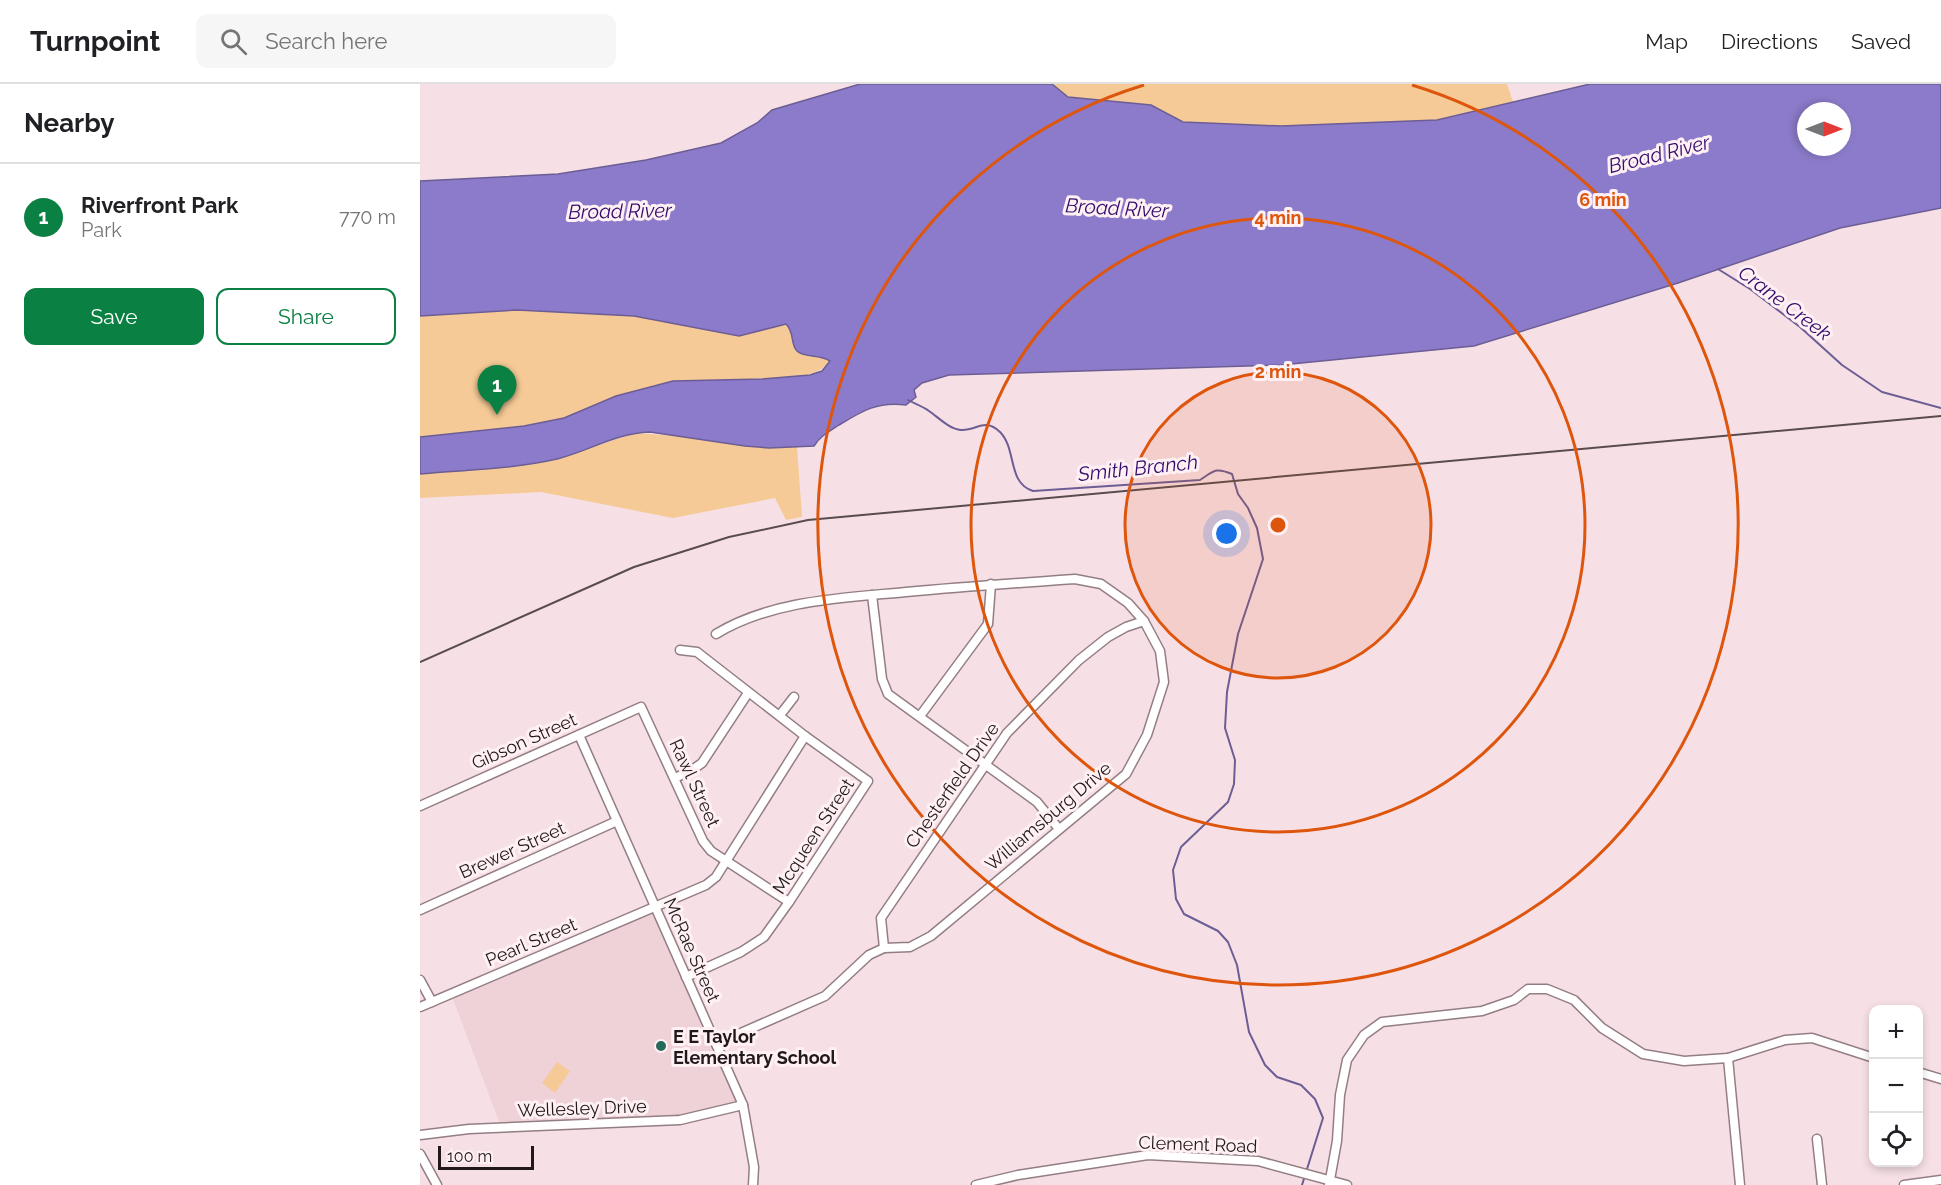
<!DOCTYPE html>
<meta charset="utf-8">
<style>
:root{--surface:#fff;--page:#f6f6f6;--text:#202124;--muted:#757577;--line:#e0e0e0;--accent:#0b8043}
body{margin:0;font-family:Raleway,sans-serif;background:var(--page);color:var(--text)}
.controls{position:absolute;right:18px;bottom:18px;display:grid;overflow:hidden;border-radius:12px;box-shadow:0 3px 9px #0003}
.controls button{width:54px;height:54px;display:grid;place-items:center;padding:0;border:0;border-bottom:2px solid var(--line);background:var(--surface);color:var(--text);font:30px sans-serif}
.compass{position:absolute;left:1377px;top:18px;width:54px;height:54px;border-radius:50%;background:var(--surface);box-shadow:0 3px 9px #0003;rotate:90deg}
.scale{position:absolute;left:18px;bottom:15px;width:96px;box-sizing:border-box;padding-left:6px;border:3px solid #20181a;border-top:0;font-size:16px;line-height:21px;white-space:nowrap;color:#20181a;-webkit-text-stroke:4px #fef0f3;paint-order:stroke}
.you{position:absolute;left:807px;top:450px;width:21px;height:21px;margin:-15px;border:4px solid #fff;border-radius:50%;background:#1a73e8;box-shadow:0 0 0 9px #1a73e833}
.badge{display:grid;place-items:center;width:39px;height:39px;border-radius:50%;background:var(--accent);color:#fff;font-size:20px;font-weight:700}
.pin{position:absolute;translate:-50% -50px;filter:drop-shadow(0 2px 3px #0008)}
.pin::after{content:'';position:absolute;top:32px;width:21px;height:18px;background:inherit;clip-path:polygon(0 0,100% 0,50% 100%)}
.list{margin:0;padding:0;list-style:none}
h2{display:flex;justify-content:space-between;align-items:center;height:78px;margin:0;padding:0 24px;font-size:26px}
h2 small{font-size:20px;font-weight:400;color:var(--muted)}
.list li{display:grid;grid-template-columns:39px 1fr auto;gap:18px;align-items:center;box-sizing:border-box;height:108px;padding:0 24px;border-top:2px solid var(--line)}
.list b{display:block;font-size:22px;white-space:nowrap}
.list p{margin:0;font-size:20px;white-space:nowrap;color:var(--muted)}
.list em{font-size:20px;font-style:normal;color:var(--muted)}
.actions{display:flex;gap:12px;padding:18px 24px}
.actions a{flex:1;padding:14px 0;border:2px solid var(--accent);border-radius:12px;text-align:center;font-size:21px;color:var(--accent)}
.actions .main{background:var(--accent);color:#fff}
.icon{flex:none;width:33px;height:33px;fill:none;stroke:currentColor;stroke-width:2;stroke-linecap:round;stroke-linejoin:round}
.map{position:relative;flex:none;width:1521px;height:1101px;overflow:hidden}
header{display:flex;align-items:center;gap:36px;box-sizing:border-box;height:84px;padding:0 30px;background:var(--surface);border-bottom:2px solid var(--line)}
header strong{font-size:28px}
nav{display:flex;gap:33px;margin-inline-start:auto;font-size:21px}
.search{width:420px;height:54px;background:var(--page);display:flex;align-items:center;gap:15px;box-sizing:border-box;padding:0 21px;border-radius:12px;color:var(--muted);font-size:22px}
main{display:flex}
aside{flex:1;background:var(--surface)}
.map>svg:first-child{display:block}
.built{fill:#efd1d8}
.green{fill:#f5ca96}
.water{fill:#8c7bca;stroke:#6c5d95;stroke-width:1.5;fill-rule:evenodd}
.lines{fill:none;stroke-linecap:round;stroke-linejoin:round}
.stream{stroke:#6c5d95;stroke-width:2}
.minor-casing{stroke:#937e83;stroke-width:11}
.minor{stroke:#fff;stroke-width:8}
.rail{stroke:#584c4f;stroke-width:2}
.ring{fill:none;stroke:#de560d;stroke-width:3}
.poi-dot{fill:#276a5c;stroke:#fef0f3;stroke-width:2}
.labels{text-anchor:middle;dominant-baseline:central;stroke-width:6;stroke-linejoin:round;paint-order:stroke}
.street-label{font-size:18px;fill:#20181a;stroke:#fef0f3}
.poi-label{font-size:18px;font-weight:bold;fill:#20181a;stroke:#fef0f3;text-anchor:start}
.water-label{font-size:20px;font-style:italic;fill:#330c6d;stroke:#fef0f3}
.centre{fill:#de560d;stroke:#fef0f3;stroke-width:3}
.ring-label{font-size:18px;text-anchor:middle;font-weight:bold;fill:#de560d;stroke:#fef0f3;stroke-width:6;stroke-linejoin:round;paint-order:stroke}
</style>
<header>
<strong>Turnpoint</strong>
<div class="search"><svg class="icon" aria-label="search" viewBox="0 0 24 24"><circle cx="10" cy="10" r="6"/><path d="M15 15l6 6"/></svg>Search here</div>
<nav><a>Map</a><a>Directions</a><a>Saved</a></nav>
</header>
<main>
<aside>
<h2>Nearby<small></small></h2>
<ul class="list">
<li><span class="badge">1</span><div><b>Riverfront Park</b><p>Park</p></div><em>770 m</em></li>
</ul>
<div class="actions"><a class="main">Save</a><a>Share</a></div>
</aside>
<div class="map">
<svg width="1521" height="1101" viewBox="0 0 1521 1101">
<rect width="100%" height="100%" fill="#f7e0e5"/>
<polygon class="built" points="235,823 323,1021 260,1036 81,1043 31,910"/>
<g class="green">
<polygon points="632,0 1087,0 1093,18 1017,36 861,42 763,38 731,21 647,13"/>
<path d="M97 226 214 232 319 252 366 240 372 245 375 264C388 273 397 269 410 277 399 290 388 291 372 293L382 433 366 436 355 414 253 434 121 408 0 414V390L115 379 140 374 215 349 256 352 365 294 253 297 196 312 144 334 104 342 0 353V232Z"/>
<polygon points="137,978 150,987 135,1009 122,999"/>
</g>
<path class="water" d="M440 0H632L648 13 731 21 763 38 861 42 1017 36 1170 0H1521V124L1420 144 1258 199 1054 262 861 281 529 291 502 299 494 306 496 313 486 321C458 317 442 327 419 341 410 347 400 352 394 362L349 364 325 362 230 348C196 349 169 367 137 375 93 385 45 386 0 390V353L104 342 144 334 196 312 253 297 342 295 390 291 402 287 410 277C399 270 384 274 377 267 370 260 375 249 366 240L319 252 214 232 97 226 0 232V97L138 90 226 76 301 59 337 39 352 26ZM1386 27H1422V63H1386Z"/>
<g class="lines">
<g class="stream">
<polyline points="1298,185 1330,205 1380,243 1422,281 1462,308 1521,324"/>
<path d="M488 316C495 320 502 322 509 327 518 333 529 345 541 346 557 347 564 333 580 348 597 365 587 399 613 407L780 396C794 387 795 383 812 390L818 410 828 424 837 444 843 475 818 550 807 608 805 644 815 676 814 700 808 718 761 763 753 786 756 815 764 830 798 847 808 858 817 881 829 948 845 981 857 993 881 1001 895 1015 903 1034 882 1101"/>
</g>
<defs>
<g id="minor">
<polyline points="452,511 462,595 468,610 617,718 639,745"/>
<polyline points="260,566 277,568 385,652 448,697 369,818 344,853 321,868 266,893"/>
<polyline points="360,631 374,613"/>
<polyline points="500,632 568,540 571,500"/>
<polyline points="159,651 323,1021 334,1083 333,1101"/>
<polyline points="255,694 272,686 282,679 328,609"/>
<polyline points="0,722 221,623 283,757 291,767 369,818"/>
<polyline points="0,826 197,737"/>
<polyline points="464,864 461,834 587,649 659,576 688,553 706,543 724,537"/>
<polyline points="0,896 12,918"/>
<polyline points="0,923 286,801 296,793 385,652"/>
<path d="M296 960 405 912 449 871 464 864 490 863 511 852 706 690 727 651 744 598 740 567 724 537 708 519 681 500 655 495C598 499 542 503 486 508 423 514 352 516 296 550"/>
<polyline points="1308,974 1320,1101"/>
<polyline points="1498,988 1521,995"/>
<polyline points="0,1051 49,1045 260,1036 323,1021"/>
<polyline points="1397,1055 1402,1101"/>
<polyline points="0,1070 17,1101"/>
<polyline points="556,1101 598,1091 728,1071 838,1077 927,1101"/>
<polyline points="909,1101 917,1057 920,1011 927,976 944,951 962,938 1062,927 1094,916 1108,905 1127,905 1154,916 1182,944 1223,970 1264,977 1308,974 1365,956 1392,954 1454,974"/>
<polyline points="1484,1101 1521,1096"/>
</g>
</defs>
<use href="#minor" class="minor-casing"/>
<use href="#minor" class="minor"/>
<polyline class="rail" points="0,578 214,483 309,453 388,436 1521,332"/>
</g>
<circle cx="858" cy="441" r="153" fill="#de560d" fill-opacity=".12"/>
<g class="ring">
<circle cx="858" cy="441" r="153"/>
<circle cx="858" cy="441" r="307"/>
<path d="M992 1A460 460 0 1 1 724 1"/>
</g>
<circle class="poi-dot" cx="241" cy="962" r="6"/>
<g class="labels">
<g class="street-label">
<text transform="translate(104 657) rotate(-24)">Gibson Street</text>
<text transform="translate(275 699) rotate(65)">Rawl Street</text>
<text transform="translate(532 701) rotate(-55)">Chesterfield Drive</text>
<text transform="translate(628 732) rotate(-40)">Williamsburg Drive</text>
<text transform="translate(393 752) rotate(-57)">Mcqueen Street</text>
<text transform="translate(92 766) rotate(-24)">Brewer Street</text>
<text transform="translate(111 858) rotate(-23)">Pearl Street</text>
<text transform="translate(272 866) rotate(66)">McRae Street</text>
<text transform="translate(162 1024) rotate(-2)">Wellesley Drive</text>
<text transform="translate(778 1060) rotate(2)">Clement Road</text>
</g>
<g class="poi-label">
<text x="253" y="952">E E Taylor<tspan x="253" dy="21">Elementary School</tspan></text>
</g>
<g class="water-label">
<text transform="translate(1239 70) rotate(-14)">Broad River</text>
<text transform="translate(697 124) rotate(3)">Broad River</text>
<text transform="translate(200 127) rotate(-1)">Broad River</text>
<text transform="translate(1365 219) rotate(37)">Crane Creek</text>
<text transform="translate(718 384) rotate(-6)">Smith Branch</text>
</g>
</g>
<circle cx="858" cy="441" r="9" class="centre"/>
<g class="ring-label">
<text x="1183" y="122">6 min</text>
<text x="858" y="140">4 min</text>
<text x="858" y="294">2 min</text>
</g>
</svg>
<div class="controls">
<button>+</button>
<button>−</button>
<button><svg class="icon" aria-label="locate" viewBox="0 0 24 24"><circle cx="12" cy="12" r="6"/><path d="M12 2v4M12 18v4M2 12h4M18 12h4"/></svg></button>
</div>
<svg class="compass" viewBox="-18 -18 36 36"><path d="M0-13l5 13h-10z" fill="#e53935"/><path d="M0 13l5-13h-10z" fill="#757577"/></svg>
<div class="scale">100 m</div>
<div class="you"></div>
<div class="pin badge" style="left:77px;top:331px">1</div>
</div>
</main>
